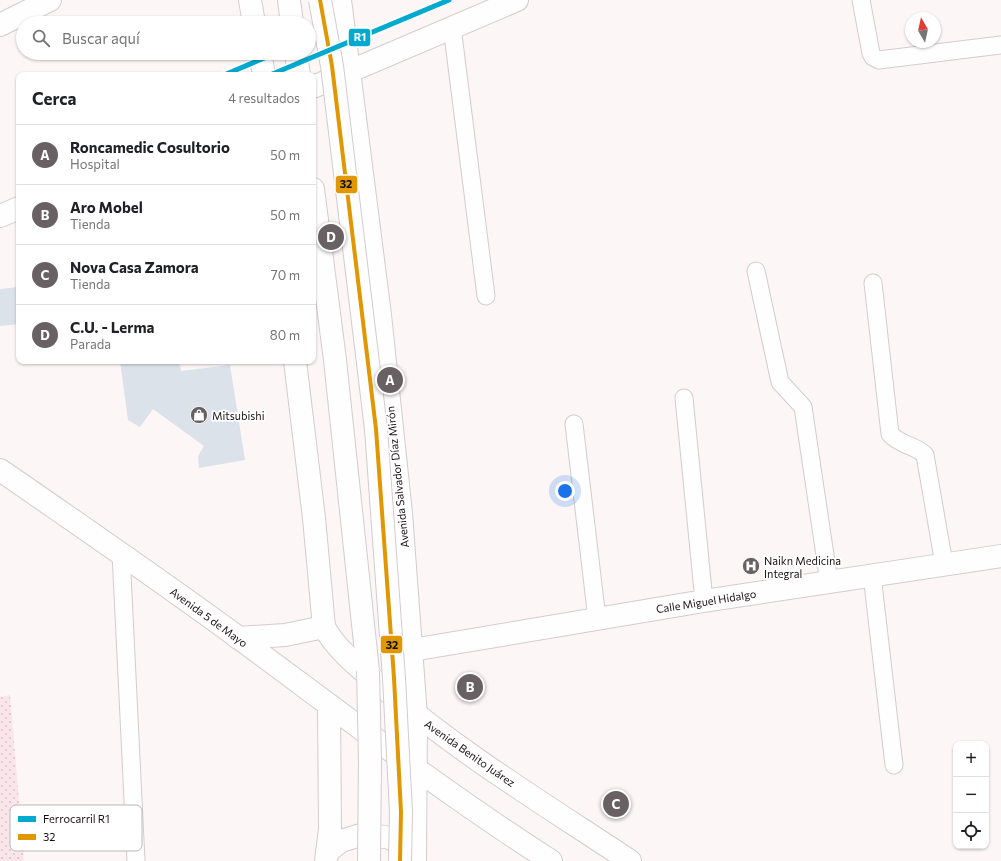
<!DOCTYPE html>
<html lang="es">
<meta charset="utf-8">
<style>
:root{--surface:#fff;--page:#f2f2f2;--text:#202124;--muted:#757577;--line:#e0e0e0;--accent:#686062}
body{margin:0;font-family:Commissioner,sans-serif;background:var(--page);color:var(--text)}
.controls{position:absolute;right:12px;bottom:12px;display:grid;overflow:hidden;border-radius:8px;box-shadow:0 1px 3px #0004}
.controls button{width:36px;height:36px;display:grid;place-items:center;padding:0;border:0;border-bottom:1px solid var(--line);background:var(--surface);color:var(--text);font:20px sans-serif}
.compass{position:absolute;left:905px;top:12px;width:36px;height:36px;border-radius:50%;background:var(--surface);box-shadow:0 1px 3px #0004;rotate:351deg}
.you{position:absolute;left:565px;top:491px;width:14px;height:14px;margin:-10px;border:3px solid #fff;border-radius:50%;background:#1a73e8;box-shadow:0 0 0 6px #1a73e833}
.badge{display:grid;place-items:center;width:26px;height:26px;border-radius:50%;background:var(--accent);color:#fff;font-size:13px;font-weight:700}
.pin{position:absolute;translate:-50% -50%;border:2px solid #fff;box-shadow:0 1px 4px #0006}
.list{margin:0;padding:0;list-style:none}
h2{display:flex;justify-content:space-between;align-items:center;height:52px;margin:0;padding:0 16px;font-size:17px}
h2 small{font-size:13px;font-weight:400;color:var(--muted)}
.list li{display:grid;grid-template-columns:26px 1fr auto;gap:12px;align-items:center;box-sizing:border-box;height:60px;padding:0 16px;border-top:1px solid var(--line)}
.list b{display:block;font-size:15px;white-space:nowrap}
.list p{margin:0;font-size:13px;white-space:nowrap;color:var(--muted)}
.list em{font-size:13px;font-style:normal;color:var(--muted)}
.icon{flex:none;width:22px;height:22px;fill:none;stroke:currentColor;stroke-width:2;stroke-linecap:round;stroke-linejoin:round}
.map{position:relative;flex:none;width:1001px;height:861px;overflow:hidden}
.search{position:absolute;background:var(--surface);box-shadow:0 1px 3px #0004;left:16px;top:16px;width:300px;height:44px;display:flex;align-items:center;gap:10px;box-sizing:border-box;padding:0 14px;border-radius:22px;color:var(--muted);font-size:15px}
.panel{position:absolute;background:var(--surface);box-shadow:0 1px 3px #0004;left:16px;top:72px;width:300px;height:292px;border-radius:8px}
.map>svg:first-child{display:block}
.grass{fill:url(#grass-dots)}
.building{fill:#dbe2e9}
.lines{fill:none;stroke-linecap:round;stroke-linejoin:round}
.service-casing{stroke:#d3cccd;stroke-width:19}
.minor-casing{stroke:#d3cccd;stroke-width:24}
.tertiary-casing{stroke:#d3cccd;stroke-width:24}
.secondary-casing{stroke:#d3cccd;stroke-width:24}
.primary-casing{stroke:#d3cccd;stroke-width:24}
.trunk-casing{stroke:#d3cccd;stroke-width:24}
.service{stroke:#fffefe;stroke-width:17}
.minor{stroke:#fffefe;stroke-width:22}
.tertiary{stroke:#fffefe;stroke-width:22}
.secondary{stroke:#fffefe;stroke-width:22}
.primary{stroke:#fffefe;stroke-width:22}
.trunk{stroke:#fffefe;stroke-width:22}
.primary-bridge-casing{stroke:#d3cccd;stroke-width:24;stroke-linecap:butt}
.primary-bridge{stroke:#fffefe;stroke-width:22}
.bus-1-casing{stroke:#fff;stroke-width:7}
.bus-1{stroke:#e19702;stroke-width:4}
.rail-1-casing{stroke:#fff;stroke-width:8}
.rail-1{stroke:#00a9ce;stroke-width:5}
.labels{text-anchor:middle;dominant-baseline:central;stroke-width:3.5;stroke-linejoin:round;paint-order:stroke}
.poi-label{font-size:11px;fill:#181012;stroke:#fff;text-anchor:start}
.street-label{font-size:11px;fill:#181012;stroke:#fff}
.key{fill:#fff;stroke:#bab7b8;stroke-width:1}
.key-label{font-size:11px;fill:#181012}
.line-badge{stroke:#fff;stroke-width:1.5}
.badge-label{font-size:11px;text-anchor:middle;font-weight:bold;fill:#fff}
.pale-badge-label{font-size:11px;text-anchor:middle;font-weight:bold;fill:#111}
</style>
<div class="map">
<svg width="1001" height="861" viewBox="0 0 1001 861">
<defs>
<pattern id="grass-dots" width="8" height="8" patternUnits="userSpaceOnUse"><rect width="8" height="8" fill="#fae6ea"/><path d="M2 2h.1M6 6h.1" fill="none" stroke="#d6c4c8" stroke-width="1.8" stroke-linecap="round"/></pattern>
</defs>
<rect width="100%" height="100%" fill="#fcf6f7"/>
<polygon class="grass" points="10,695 24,861 0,861 0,697"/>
<g class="building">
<polygon points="19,287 19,324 0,326 0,289"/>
<polygon points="120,361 179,361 181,371 230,365 245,460 199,468 198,456 204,446 153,409 140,427 128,420"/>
</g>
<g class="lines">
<defs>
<g id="service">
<polyline points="861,0 871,53 873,57 879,60 1001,45"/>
<polyline points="452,27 486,296"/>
<polyline points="756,271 780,382 803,407 829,582"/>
<path d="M873 283 890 434C903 447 914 444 925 455L944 564"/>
<polyline points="684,398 704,601"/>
<polyline points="574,424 597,619"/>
<polyline points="121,553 136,861"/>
<polyline points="872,575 894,765"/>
</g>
<polyline id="minor" points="412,650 704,601 1001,556"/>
<g id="tertiary">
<polyline points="250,0 254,23"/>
<polyline points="340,0 380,315 401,513 416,716 415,861"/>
<polyline points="260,53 264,75"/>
<polyline points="295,361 314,518 324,627"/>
<polyline points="327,852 341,841 364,834 391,838 413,855"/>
<polyline points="326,861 330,829 329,705"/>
</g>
<g id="secondary">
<polyline points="313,87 517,0"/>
<polyline points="0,216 19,208"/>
<path d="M0 470C80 525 160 580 239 638 342 714 443 792 551 861"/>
<path d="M238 638 285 635 324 627C338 652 362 670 384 688 460 753 547 806 630 861"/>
</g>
<g id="primary">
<polyline points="289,0 292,23"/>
<polyline points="296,53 299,75"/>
<polyline points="313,189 335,360 368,671"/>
</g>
<polyline id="trunk" points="0,25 50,0"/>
</defs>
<use href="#service" class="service-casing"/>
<use href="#minor" class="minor-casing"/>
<use href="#tertiary" class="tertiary-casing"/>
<use href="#secondary" class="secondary-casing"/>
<use href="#primary" class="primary-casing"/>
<use href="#trunk" class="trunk-casing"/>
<use href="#service" class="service"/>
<use href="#minor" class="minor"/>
<use href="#tertiary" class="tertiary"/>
<use href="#secondary" class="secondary"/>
<use href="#primary" class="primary"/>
<use href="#trunk" class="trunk"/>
<defs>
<g id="primary-bridge">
<polyline points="320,0 332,66 376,429 394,678 401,812 400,861"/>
<polyline points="368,671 370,761 369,861"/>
</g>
</defs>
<use href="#primary-bridge" class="primary-bridge-casing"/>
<use href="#primary-bridge" class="primary-bridge"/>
<defs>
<polyline id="bus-1" points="320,0 332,66 376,429 394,678 401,812 400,861"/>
</defs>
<use href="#bus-1" class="bus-1-casing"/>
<use href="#bus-1" class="bus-1"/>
<defs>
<g id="rail-1">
<polyline points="224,75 276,53"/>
<polyline points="270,75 449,0"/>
</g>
</defs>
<use href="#rail-1" class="rail-1-casing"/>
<use href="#rail-1" class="rail-1"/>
</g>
<defs>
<symbol id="shop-disc" viewBox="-11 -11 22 22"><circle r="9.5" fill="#686062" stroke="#fff"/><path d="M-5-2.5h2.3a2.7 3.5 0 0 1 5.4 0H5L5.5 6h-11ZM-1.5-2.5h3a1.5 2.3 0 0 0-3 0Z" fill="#fff"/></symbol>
<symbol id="hospital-disc" viewBox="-11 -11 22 22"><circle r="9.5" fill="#686062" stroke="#fff"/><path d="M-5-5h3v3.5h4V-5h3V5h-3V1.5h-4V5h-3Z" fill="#fff"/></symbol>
</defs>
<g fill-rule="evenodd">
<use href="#shop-disc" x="189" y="405" width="20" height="20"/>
<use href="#hospital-disc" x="741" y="556" width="20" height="20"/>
</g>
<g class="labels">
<g class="poi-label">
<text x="212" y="415">Mitsubishi</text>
<text x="764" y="560">Naikn Medicina<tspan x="764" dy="13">Integral</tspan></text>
</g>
<g class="street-label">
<text transform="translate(397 477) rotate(-96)">Avenida Salvador Díaz Mirón</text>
<text transform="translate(706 601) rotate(-9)">Calle Miguel Hidalgo</text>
<text transform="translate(209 617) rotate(36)">Avenida 5 de Mayo</text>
<text transform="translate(470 753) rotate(35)">Avenida Benito Juárez</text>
</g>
</g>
<rect x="10" y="805" width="132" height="46" rx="6" class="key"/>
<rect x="18" y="816" width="18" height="6" fill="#00a9ce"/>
<rect x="18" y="834" width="18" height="6" fill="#e19702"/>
<g class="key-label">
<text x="43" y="823">Ferrocarril R1</text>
<text x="43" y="841">32</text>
</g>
<g class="line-badge">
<rect x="348" y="28" width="23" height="19" rx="4" fill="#00a9ce"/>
<rect x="335" y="175" width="23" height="19" rx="4" fill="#e19702"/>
<rect x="380" y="635" width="23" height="19" rx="4" fill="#e19702"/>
</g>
<g class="badge-label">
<text x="360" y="41">R1</text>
</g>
<g class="pale-badge-label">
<text x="346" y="188">32</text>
<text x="392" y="649">32</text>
</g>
</svg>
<div class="controls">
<button>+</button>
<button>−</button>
<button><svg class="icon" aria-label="locate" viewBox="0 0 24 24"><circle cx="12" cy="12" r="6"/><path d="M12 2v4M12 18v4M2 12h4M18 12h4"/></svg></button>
</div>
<svg class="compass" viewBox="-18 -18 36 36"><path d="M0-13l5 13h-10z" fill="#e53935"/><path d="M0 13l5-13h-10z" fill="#757577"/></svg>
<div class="you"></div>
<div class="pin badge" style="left:390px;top:380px">A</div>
<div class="pin badge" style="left:470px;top:687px">B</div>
<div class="pin badge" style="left:616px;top:804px">C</div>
<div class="pin badge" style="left:331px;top:237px">D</div>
<div class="search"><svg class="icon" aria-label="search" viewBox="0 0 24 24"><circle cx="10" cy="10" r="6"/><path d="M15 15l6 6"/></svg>Buscar aquí</div>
<section class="panel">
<h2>Cerca<small>4 resultados</small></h2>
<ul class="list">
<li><span class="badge">A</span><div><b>Roncamedic Cosultorio</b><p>Hospital</p></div><em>50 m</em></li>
<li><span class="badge">B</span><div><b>Aro Mobel</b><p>Tienda</p></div><em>50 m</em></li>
<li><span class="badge">C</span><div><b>Nova Casa Zamora</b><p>Tienda</p></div><em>70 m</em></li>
<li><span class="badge">D</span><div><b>C.U. - Lerma</b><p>Parada</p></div><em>80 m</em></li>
</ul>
</section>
</div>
